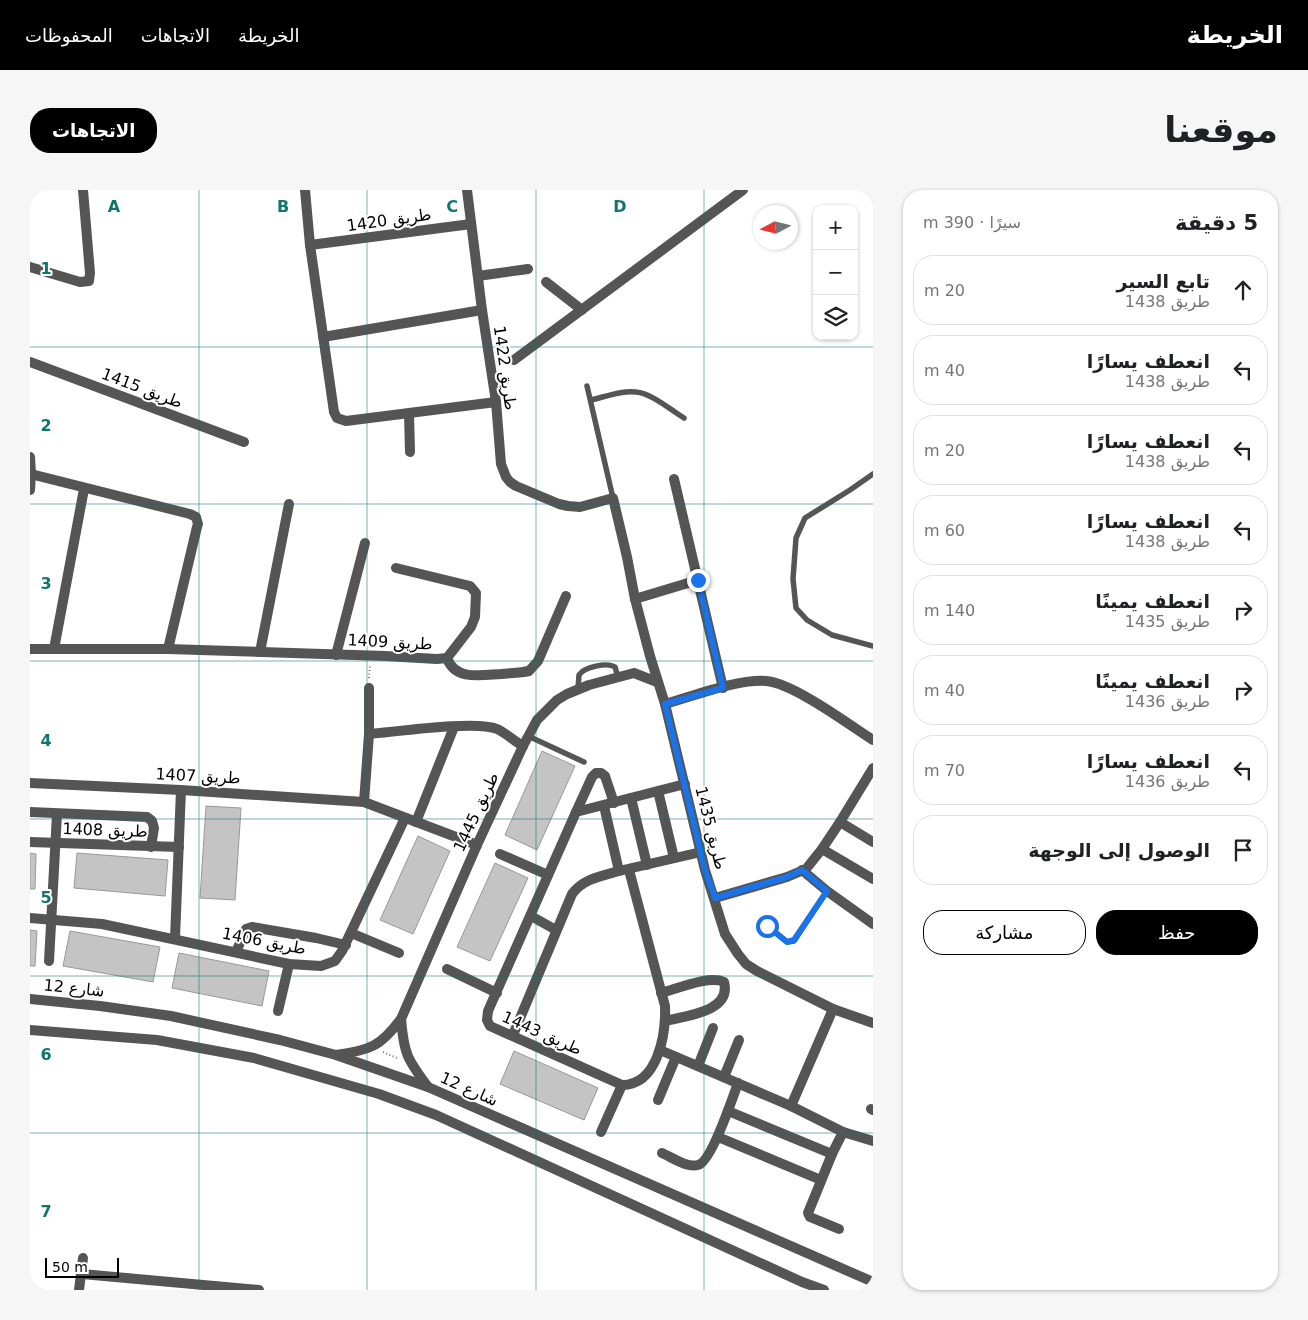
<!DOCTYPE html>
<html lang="ar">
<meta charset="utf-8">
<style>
:root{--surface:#fff;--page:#f6f6f6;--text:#202124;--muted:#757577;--line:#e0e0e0;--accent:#000}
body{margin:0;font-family:"DejaVu Sans",Cairo,sans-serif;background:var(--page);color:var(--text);direction:rtl}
.controls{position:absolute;right:15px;top:15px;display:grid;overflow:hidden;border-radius:10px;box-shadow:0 1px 4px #0004}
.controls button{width:45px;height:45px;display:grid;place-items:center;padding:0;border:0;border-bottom:1px solid var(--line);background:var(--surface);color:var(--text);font:25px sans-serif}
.compass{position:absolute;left:723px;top:15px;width:45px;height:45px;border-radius:50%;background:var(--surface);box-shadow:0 1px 4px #0004;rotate:263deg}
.scale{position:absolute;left:15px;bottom:12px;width:74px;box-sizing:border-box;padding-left:5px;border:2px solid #000;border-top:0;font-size:14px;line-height:18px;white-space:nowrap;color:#000;-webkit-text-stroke:4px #fff;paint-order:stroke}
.stop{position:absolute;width:15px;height:15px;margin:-11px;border:4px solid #1a73e8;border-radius:50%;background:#fff}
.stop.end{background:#1a73e8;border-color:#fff;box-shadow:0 1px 5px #0008}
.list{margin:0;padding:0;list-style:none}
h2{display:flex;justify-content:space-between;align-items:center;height:65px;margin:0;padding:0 20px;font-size:21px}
h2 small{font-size:16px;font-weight:400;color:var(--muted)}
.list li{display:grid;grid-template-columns:32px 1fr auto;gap:15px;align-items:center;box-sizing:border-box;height:70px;margin:0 10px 10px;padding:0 10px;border:1px solid var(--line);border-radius:20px}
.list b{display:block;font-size:19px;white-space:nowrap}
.list p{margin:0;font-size:16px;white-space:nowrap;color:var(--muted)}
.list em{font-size:16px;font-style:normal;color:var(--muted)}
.actions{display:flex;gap:10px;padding:15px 20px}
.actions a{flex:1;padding:11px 0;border:1px solid var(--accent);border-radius:20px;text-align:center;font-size:18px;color:var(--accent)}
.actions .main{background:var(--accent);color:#fff}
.icon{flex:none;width:28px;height:28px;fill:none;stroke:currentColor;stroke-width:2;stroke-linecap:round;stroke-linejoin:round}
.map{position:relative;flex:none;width:843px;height:1100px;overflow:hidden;direction:ltr;border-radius:20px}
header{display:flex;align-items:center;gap:30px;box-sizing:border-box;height:70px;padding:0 25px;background:var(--accent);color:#fff}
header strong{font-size:24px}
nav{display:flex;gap:28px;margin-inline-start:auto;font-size:18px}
.intro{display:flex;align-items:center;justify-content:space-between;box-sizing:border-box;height:120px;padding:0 30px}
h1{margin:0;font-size:35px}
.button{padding:12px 22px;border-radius:20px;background:var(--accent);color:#fff;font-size:18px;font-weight:700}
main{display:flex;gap:30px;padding:0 30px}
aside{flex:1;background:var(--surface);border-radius:20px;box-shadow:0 1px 4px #0004}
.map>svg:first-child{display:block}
.building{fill:#c4c4c4;stroke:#999}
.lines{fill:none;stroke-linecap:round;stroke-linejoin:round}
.path{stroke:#777;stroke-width:2;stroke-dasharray:1 2.5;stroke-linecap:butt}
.service{stroke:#555;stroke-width:5.5}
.minor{stroke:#555;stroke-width:10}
.tertiary{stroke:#555;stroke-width:10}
.route{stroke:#1a73e8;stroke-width:6}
.grid{fill:none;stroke:#0f766e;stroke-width:1;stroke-opacity:0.55}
.labels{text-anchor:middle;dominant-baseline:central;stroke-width:4;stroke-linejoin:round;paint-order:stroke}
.street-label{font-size:16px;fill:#000;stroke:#fff}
.grid-label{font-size:16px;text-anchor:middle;font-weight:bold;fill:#0f766e;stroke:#fff;stroke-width:4;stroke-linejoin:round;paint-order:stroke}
</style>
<header>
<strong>الخريطة</strong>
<nav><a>الخريطة</a><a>الاتجاهات</a><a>المحفوظات</a></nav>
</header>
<div class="intro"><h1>موقعنا</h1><a class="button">الاتجاهات</a></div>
<main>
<aside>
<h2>5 دقيقة<small>سيرًا · 390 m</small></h2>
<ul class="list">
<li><svg class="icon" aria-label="ahead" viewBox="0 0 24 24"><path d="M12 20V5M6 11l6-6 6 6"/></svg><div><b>تابع السير</b><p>طريق 1438</p></div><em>20 m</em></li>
<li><svg class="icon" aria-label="left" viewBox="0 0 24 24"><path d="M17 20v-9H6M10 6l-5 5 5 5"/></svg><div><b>انعطف يسارًا</b><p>طريق 1438</p></div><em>40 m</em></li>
<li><svg class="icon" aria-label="left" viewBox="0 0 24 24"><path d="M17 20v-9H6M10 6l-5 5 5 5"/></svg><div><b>انعطف يسارًا</b><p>طريق 1438</p></div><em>20 m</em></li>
<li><svg class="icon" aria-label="left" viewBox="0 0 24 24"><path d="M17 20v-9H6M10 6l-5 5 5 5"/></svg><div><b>انعطف يسارًا</b><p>طريق 1438</p></div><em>60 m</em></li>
<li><svg class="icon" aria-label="right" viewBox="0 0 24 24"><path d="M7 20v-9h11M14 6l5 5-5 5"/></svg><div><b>انعطف يمينًا</b><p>طريق 1435</p></div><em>140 m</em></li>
<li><svg class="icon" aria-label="right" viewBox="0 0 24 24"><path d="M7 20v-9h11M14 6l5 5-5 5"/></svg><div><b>انعطف يمينًا</b><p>طريق 1436</p></div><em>40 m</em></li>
<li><svg class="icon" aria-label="left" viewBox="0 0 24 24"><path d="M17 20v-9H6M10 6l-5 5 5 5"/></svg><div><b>انعطف يسارًا</b><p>طريق 1436</p></div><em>70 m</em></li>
<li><svg class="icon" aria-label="arrive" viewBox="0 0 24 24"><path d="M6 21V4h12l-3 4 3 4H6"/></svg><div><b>الوصول إلى الوجهة</b></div></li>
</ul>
<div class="actions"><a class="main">حفظ</a><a>مشاركة</a></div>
</aside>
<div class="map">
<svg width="843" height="1100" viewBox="0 0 843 1100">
<rect width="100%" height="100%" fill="#fff"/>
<g class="building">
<polygon points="512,561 545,576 507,660 475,645"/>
<polygon points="176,616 211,618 205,710 170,708"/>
<polygon points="388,646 420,661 383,744 350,730"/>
<polygon points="0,663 6,664 5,699 0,699"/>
<polygon points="47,663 138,670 135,706 44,698"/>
<polygon points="465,673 498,688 460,771 427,757"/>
<polygon points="0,740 7,741 5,776 0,776"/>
<polygon points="40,741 130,757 123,792 33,776"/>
<polygon points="149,763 239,781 232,816 142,798"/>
<polygon points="484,861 568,898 554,930 470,894"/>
</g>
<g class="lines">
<g class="path">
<polyline points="339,488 340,475"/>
<polyline points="353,862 367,868"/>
</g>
<g class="service">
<polyline points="557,196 583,308"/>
<path d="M561 210C574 207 592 200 606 202 621 203 641 220 654 228"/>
<polyline points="843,284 820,300 775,328 766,348 763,389 766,418 777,430 802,445 843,456"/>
<path d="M548 499 549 485C554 477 577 472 585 477L588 487"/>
<polyline points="498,546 554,572"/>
<polyline points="737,735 757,752 764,751 797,701"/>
</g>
<g class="minor">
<polyline points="275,0 280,55 304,222 307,228 316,231 466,212"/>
<polyline points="437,0 452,120 466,212 471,274 476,287 480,292 486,296 529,314 538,316 550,317 583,308 597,367 605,409 620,466 635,514 675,680 695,744 708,764 716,774 727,781 803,819 843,833"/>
<polyline points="280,55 441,34"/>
<polyline points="0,77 50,92 59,91 60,83 53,0"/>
<polyline points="448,86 498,79"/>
<polyline points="516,92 552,120"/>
<polyline points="293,147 452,120"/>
<polyline points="484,170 713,0"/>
<polyline points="0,172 214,252"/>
<polyline points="379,223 380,262"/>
<polyline points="0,267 1,284 0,300"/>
<polyline points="1,284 160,324 166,327 168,334 167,337 138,459"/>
<polyline points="644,289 693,498"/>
<polyline points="605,409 668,390"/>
<polyline points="0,459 138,459 355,466 407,469 417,468 441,437 445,427 446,403 440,396 366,378"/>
<polyline points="24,459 54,299"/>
<polyline points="230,462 259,314"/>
<polyline points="306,465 335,353"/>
<path d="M417 468C425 491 452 485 471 484 480 483 490 483 499 481L508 471 536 406"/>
<path d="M635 514C664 506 707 489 736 491 763 493 818 534 843 550"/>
<path d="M339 544C365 542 446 530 467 539 476 543 484 551 493 556"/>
<polyline points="0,593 151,600 334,612 447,655"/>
<polyline points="628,601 644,668"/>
<polyline points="601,608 617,675"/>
<polyline points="334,612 339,544 339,498"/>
<polyline points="574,616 589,681 671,662"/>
<polyline points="0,622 117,627 122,631 124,638 121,657"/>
<polyline points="546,622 562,587 566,583 571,583 575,586 584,613"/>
<polyline points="386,632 424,537"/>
<polyline points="810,632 843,652"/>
<polyline points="0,652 149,657"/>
<polyline points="792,659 843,689"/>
<polyline points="470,664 518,685"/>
<path d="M599 680 635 816C636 844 628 895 592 895L460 836 457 830 458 821 546 622 655 594"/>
<polyline points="772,680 797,701 843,734"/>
<polyline points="685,708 757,687 776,679 792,659 810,632 843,578"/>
<polyline points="501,726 526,740"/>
<polyline points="0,728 72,734 259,774 291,776 305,771 312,761 375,628"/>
<polyline points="321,743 369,763"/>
<polyline points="145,748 151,600"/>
<polyline points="206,762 216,739 222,737 286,748 316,755"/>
<polyline points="19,771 27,624"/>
<polyline points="417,779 467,803"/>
<path d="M631 803C647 799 679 785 694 792 702 822 655 826 635 831"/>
<polyline points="248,821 259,774"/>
<path d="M371 829C374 864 377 869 398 897"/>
<path d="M483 845 542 704C553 689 571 686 589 681"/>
<polyline points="630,860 761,916 813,942 843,951"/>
<path d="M306 865C341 859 349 858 371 829L447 655 493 556 507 530 527 510 537 504 559 495 604 483 627 492"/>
<polyline points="668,876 683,838"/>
<polyline points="694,887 709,850"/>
<polyline points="628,910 646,867"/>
<polyline points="761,916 803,819"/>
<polyline points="841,919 843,920"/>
<polyline points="698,921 802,964"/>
<polyline points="571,942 592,895"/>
<polyline points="688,947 791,990"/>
<path d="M632 963C643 968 657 978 668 975 681 972 703 907 708 893"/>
<polyline points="809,1039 780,1027 778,1023 802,964 813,942"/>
<polyline points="52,1084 229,1100"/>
<polyline points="49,1100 53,1068"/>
</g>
<g class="tertiary">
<polyline points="0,809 70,816 141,826 250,850 306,865 398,897 843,1092"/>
<polyline points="0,840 127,850 224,868 349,904 406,925 772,1092 794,1100"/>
</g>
</g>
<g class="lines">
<polyline class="route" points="668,390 693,498 635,514 675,680 685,708 757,687 772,680 797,701 764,750 757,752 737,736"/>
</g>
<path class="grid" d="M169 0V1100M337 0V1100M506 0V1100M674 0V1100M0 157H843M0 314H843M0 471H843M0 629H843M0 786H843M0 943H843"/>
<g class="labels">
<g class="street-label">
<text transform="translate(359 30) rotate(-8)">طريق 1420</text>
<text transform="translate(475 178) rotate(82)">طريق 1422</text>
<text transform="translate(112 198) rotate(21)">طريق 1415</text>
<text transform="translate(360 452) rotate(3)">طريق 1409</text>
<text transform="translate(168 586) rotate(3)">طريق 1407</text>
<text transform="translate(446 622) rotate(-65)">طريق 1445</text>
<text transform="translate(681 638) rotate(76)">طريق 1435</text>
<text transform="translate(75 640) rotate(2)">طريق 1408</text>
<text transform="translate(234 751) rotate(11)">طريق 1406</text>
<text transform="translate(44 798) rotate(6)">شارع 12</text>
<text transform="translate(512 843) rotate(24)">طريق 1443</text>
<text transform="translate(439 899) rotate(24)">شارع 12</text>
</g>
</g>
<g class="grid-label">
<text x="84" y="22">A</text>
<text x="253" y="22">B</text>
<text x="422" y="22">C</text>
<text x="590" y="22">D</text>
<text x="16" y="84">1</text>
<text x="16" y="241">2</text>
<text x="16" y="399">3</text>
<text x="16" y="556">4</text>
<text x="16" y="713">5</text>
<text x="16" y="870">6</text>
<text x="16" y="1027">7</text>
</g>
</svg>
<div class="controls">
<button>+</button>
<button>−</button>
<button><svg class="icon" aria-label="layers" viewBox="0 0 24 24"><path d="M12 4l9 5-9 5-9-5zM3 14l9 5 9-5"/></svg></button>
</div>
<svg class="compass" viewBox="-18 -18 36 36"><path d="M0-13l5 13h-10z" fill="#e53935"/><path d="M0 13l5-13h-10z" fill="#757577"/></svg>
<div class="scale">50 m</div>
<div class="stop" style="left:737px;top:736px"></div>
<div class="stop end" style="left:668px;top:390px"></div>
</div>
</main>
